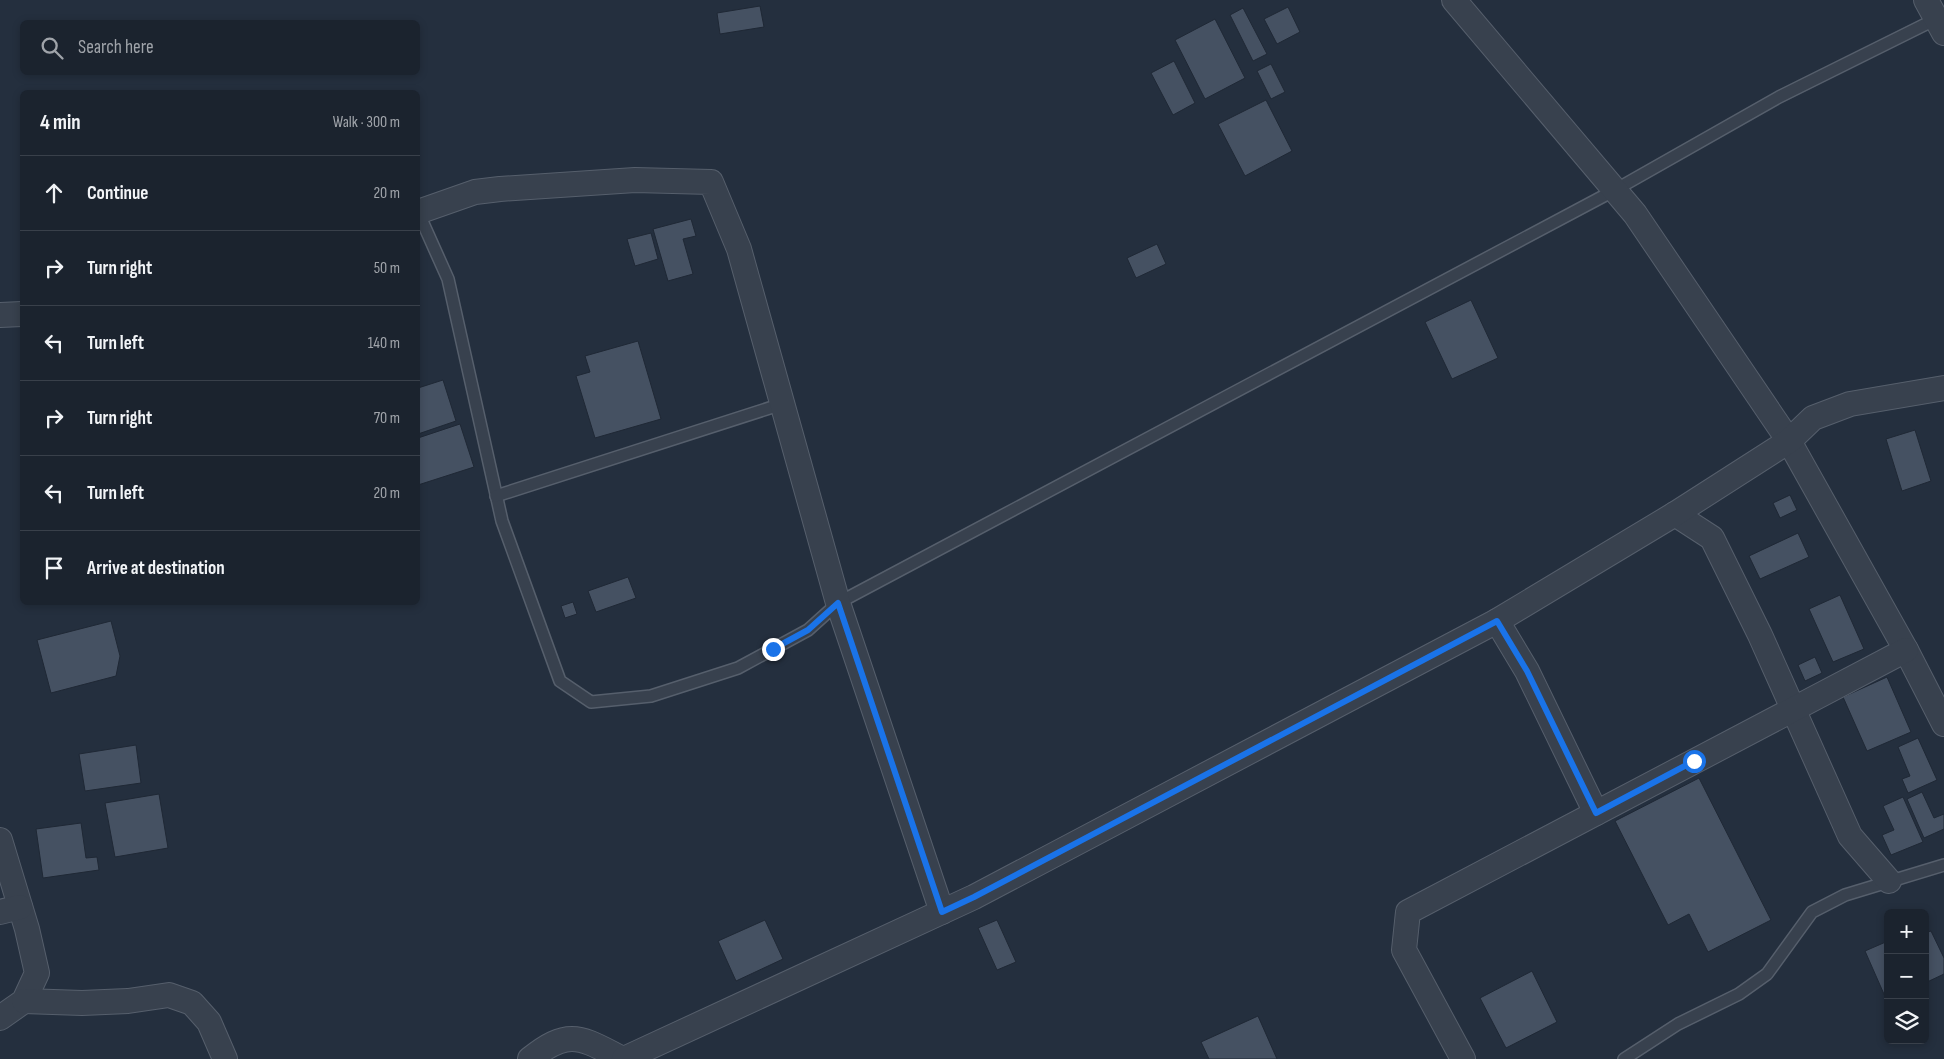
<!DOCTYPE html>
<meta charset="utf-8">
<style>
:root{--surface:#1b232e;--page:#242b36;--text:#f1f3f6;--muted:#a0a4aa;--line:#39404a}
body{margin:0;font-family:"Sofia Sans Condensed",sans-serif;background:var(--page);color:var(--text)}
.controls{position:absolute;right:15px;bottom:15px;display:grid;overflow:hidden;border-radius:8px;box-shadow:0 2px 8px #0003}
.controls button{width:45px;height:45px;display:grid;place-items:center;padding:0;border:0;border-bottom:1px solid var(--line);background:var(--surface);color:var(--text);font:25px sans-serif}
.stop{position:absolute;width:15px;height:15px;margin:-11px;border:4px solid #1a73e8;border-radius:50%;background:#fff}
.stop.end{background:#1a73e8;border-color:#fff;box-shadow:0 1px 5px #0008}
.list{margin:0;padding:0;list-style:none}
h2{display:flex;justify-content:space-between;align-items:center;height:65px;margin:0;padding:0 20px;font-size:21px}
h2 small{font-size:16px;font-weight:400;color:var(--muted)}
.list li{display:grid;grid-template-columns:32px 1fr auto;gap:15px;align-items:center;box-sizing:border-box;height:75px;padding:0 20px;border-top:1px solid var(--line)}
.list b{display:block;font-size:19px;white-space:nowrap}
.list em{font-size:16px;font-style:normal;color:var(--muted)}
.icon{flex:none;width:28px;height:28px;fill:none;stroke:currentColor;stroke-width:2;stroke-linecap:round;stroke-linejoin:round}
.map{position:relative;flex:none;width:1944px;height:1059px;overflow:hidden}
.search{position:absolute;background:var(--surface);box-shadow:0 2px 8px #0003;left:20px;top:20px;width:400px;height:55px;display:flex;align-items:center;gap:12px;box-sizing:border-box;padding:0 18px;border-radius:8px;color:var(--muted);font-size:19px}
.panel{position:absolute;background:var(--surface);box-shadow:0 2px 8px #0003;left:20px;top:90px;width:400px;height:515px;border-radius:8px}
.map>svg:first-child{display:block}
.building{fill:#455162;stroke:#1f2835}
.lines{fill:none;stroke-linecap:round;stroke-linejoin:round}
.lane-casing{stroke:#565f6c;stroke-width:14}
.street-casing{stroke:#565f6c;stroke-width:26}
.lane{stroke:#38414e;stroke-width:11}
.street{stroke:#38414e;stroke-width:24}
.route{stroke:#1a73e8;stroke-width:6}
</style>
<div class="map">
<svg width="1944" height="1059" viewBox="0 0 1944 1059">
<rect width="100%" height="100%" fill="#242f3e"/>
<g class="building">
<polygon points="760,6 764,27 720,34 717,13"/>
<polygon points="1288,7 1300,32 1277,44 1264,19"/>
<polygon points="1243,8 1267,54 1253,61 1230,15"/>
<polygon points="1215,19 1245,78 1205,99 1175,40"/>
<polygon points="1174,61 1195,103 1173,115 1151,73"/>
<polygon points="1271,64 1285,92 1271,99 1257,71"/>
<polygon points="1266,100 1292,151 1245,176 1218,124"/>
<polygon points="691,219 696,236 683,239 693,274 668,281 653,229"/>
<polygon points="651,233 658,259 635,266 627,239"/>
<polygon points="1157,244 1166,264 1136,278 1127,258"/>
<polygon points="1471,300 1498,358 1452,379 1425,322"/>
<polygon points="638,341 661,419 595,438 576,376 590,372 585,356"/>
<polygon points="443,380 456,421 418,434 418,388"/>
<polygon points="460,424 474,467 418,485 418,438"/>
<polygon points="1915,430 1931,481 1902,491 1886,439"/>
<polygon points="1790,495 1797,510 1780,518 1773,503"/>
<polygon points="1798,533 1809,557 1760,579 1749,556"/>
<polygon points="628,577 636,598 596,612 588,591"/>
<polygon points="1840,595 1864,649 1833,662 1809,609"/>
<polygon points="573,602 577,614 565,618 561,606"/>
<polygon points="111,621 120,656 116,676 51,693 37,640"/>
<polygon points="1815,657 1822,673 1805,681 1798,665"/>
<polygon points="1887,677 1911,732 1867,751 1843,697"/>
<polygon points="1918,738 1937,780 1908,793 1902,779 1910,776 1898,747"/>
<polygon points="136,745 141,783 85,791 79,754"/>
<polygon points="1699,778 1771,920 1708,952 1689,914 1668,925 1615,821"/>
<polygon points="1922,792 1934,818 1944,814 1944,829 1924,838 1907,799"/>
<polygon points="159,794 168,848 115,857 105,803"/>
<polygon points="1903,797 1923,842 1891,855 1882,835 1894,830 1883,806"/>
<polygon points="81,823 86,858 97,857 99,870 43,878 36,829"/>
<polygon points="765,920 783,959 736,981 718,941"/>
<polygon points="997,920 1016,962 997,970 978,928"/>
<polygon points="1931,931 1944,958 1944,974 1925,983 1925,933"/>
<polygon points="1888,941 1888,1000 1887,1001 1865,951"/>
<polygon points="1532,971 1557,1022 1506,1048 1480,998"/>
<polygon points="1258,1016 1277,1059 1209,1059 1201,1042"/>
</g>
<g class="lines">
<defs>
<g id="lane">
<polyline points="418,212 448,279 502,521 560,681 591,702 651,696 738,668 808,630 838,603 1615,190 1779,97 1936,19"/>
<polyline points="496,496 782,404"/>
<polyline points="1624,1059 1678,1024 1739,994 1767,974 1812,912 1845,895 1944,865"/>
</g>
<g id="street">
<polyline points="1454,0 1635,214 1789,441 1906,650 1944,724"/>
<polyline points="1926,0 1944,33"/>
<polyline points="418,212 475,192 500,189 635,180 711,182 739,249 838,603 942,912"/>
<polyline points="0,315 22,314"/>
<polyline points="1675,514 1712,538 1760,635 1850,836 1889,881"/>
<polyline points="1497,621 1527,671 1596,813"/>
<polyline points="0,840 27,929 37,973 24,1001 0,1018"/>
<polyline points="0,912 20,907"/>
<polyline points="24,1001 82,1003 128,1001 169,995 192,1003 209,1022 225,1059"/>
<path d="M530 1059C570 1027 581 1038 623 1059"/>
<polyline points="624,1059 974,897 1497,621 1675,514 1789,441 1813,418 1850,404 1944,388"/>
<polyline points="1463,1059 1404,950 1408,912 1906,650"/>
</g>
</defs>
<use href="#lane" class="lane-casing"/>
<use href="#street" class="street-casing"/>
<use href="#lane" class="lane"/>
<use href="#street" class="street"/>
</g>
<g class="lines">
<polyline class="route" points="773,649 808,630 838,603 942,912 974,897 1497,621 1527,671 1596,813 1694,761"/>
</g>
</svg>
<div class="controls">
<button>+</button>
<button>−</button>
<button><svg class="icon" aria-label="layers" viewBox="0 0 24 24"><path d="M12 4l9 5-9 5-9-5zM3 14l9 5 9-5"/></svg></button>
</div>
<div class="stop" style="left:1694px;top:761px"></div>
<div class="stop end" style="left:773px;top:649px"></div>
<div class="search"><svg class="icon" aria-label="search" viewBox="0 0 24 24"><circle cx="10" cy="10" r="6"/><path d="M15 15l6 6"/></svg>Search here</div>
<section class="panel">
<h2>4 min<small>Walk · 300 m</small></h2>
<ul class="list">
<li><svg class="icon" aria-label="ahead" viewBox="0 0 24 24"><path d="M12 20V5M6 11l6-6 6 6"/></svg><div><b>Continue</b></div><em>20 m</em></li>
<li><svg class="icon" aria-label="right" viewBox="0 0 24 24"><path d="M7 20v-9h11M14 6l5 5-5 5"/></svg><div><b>Turn right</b></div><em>50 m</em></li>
<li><svg class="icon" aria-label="left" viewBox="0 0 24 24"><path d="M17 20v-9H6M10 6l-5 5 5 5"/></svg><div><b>Turn left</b></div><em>140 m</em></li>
<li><svg class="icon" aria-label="right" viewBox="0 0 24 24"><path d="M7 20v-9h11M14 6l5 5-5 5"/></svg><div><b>Turn right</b></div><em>70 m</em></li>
<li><svg class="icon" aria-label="left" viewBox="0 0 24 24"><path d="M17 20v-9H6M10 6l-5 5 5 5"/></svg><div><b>Turn left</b></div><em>20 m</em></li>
<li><svg class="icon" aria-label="arrive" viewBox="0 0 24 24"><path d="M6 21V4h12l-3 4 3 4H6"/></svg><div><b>Arrive at destination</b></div></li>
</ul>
</section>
</div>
